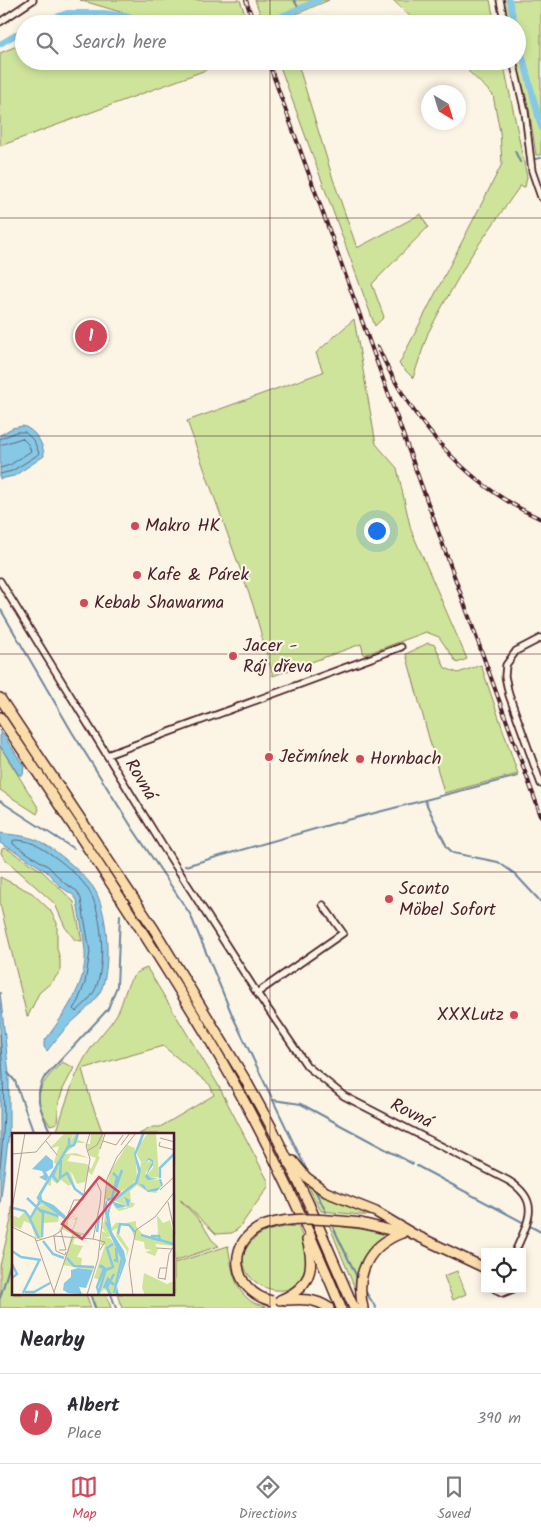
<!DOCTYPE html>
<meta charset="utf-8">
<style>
:root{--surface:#fff;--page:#f7f7f7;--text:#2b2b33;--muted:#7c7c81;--line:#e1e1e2;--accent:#d1495b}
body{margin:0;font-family:Kalam,sans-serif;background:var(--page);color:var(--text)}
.controls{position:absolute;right:15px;bottom:15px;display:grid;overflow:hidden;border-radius:0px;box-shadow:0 2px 8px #0003}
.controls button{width:45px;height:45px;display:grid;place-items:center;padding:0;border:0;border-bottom:1px solid var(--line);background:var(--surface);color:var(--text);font:25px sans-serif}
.compass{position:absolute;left:421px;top:85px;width:45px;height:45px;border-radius:50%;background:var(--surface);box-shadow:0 2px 8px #0003;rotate:142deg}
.you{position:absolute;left:376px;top:530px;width:18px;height:18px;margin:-12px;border:4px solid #fff;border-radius:50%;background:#1a73e8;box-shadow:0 0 0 8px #1a73e833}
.badge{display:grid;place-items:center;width:32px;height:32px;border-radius:50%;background:var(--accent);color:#fff;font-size:16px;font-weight:700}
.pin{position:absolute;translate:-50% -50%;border:2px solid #fff;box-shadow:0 1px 5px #0006}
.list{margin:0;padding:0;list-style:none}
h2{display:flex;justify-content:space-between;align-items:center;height:65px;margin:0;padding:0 20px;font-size:21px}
h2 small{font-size:16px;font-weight:400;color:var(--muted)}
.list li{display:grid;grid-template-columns:32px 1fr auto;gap:15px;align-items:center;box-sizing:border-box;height:90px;padding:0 20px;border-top:1px solid var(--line)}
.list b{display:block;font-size:19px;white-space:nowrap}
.list p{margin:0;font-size:16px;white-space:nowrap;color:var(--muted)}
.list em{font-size:16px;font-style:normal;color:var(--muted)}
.icon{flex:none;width:28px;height:28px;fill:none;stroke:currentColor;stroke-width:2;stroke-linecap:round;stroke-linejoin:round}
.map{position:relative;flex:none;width:541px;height:1308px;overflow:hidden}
.search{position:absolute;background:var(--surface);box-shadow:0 2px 8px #0003;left:15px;right:15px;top:15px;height:55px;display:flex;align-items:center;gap:12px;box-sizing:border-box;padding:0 18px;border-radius:28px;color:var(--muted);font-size:19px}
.sheet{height:155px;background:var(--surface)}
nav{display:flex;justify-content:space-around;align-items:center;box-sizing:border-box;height:70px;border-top:1px solid var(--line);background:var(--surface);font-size:14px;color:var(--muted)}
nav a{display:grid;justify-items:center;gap:2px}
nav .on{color:var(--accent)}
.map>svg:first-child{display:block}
.green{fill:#cee49a;stroke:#8c8262}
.water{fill:#85c9e7;stroke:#6d859c}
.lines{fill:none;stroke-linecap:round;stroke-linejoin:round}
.shore{stroke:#626376;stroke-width:1}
.stream{stroke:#6d859c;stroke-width:2}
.canal{stroke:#85c9e7;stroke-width:6}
.minor-casing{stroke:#4a1f2b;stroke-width:9}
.primary-casing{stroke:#4a1f2b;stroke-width:12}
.minor{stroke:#fcf5e5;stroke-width:5.5}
.primary{stroke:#faddab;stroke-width:9}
.rail-casing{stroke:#4a1f2b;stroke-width:4}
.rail{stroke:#fcf5e5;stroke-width:2;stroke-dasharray:5.5;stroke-linecap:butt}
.primary-bridge-casing{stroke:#4a1f2b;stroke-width:12;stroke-linecap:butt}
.primary-bridge{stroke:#faddab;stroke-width:9}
.grid{fill:none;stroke:#4a1f2b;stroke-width:1;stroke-opacity:0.55}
.poi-dot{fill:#d1495b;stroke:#fcf5e5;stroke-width:2}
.labels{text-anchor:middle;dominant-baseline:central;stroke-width:4.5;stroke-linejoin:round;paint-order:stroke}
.poi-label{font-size:18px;fill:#4a1f2b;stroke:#fcf5e5;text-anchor:start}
.street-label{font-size:18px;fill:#4a1f2b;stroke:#fcf5e5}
.inset-river{fill:none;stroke:#85c9e7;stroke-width:2.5}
.inset-road{fill:none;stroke:#b59f9b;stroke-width:1}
.view{fill:#d1495b;fill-opacity:0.15;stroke:#d1495b;stroke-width:2.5}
.inset-edge{fill:none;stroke:#4a1f2b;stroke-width:2.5}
</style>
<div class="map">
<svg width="541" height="1308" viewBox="0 0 541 1308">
<rect width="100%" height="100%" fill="#fcf5e5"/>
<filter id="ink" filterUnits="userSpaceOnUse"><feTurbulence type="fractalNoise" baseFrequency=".02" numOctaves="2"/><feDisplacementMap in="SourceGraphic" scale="10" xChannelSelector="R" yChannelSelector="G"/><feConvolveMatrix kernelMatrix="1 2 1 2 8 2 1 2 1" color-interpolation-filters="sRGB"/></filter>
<g filter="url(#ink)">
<g class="green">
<polygon points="80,0 240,0 248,23 161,24"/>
<polygon points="255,0 329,0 285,19 286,24 264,24"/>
<polygon points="393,0 490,0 495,24 418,24"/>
<polygon points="500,0 541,0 541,155 536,155 529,109 516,61 517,24 506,24"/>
<polygon points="104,19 123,24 65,24 76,21"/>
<polygon points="24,43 24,61 212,61 213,63 206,70 0,146 0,53"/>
<polygon points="278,61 297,61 333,179 357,248 421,214 428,227 372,284 384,317 375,326"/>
<polygon points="458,61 503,61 527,177 525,187 520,186 472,254 443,305 428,333 413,378 399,364 502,164 500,132 493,95"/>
<polygon points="354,319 376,444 397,468 411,530 467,659 457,663 439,637 426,632 364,655 361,644 273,676 253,605 187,421 323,372 316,353"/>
<polygon points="428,643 435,645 445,668 458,673 481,665 518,774 444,793 406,654"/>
<polygon points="0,746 39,809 37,814 0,790"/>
<polygon points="6,848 42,871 74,902 82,941 75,940 65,927 55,904 4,858 1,853 2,849"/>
<polygon points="0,877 32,893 50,910 57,923 57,948 60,960 60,971 53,981 39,993 28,1016 27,1016 0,904"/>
<path d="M147 968 217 1083 268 1181V1187L239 1228 232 1233 216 1234 182 1201 180 1200 201 1222 212 1240 219 1246 174 1261V1134H139L153 1127H160L214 1095 210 1085 163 1046 82 1069 91 1101 103 1134H56C64 1108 75 1070 91 1048 99 1036 110 1026 117 1014 127 996 124 975 147 968Z"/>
<path d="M62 1062 74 1068 63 1089 59 1101 57 1123 50 1125C29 1095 41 1084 62 1062Z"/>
<polygon points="305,1180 332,1199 371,1211 382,1217 321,1211"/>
<polygon points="14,1185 14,1294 86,1294 91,1308 0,1308 0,1266 11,1220"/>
<path d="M329 1225 390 1233C362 1252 356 1263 358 1296Z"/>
<path d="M298 1226C306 1245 314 1264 300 1283 270 1308 215 1263 261 1234 271 1228 286 1227 298 1226Z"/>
<path d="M228 1246C232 1267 233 1291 254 1303 259 1305 264 1306 269 1308H122L117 1294H174V1263Z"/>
<polygon points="457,1271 466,1294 453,1300 444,1276"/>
<polygon points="93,1294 106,1294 111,1308 96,1308 92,1297"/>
</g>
<g class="water">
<path d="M23 426C35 430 44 444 44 456L14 476 0 479V435L12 428Z"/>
<polygon points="0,730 24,766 23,775 19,775 0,746"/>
<path d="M0 833C11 835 23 835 34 839 50 844 83 873 93 887 108 909 111 963 102 988 96 1003 80 1014 69 1025 61 1033 54 1042 47 1051L44 1047V1042C63 1015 87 986 85 951 84 934 79 917 77 900L73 895 61 887 46 871 20 854 0 843Z"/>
<polygon points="0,992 9,1074 9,1133 0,1205"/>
</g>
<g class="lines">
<g class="shore">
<polyline points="0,439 16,432 25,432 34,441 39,453 36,456 12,471 0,474"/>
<polyline points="0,445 22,438 28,444 31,451 10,465 0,468"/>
<path d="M15 840C21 840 28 841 34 844 51 852 80 875 89 891 103 913 105 961 97 985 94 995 84 1005 76 1012L73 1009 78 1001 85 983 90 952 81 899 77 891 64 883 49 867 13 844V841Z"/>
<path d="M0 1034C4 1080 6 1121 0 1167"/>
</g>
<g class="stream">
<polyline points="294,0 299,9"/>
<polyline points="515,151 520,162"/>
<polyline points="535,159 541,158"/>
<polyline points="1,610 72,732 133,829 190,914 233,1017 307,1171"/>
<polyline points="0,801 74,849"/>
<polyline points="425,801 447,847 453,853 498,862 515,874 541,902"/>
<polyline points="185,866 336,823 518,776"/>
<polyline points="8,1073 15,1081 34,1134"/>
<polyline points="273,1100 301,1104 413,1164"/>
<path d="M51 1134C43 1114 32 1099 44 1078L108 1009 117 986 120 915"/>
<polyline points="417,1166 541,1232"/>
<polyline points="314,1188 326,1212"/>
<polyline points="333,1227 357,1277"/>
<polyline points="364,1289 376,1308"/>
<polyline points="90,1294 95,1308"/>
<polyline points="111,1294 116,1308"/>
<polyline points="0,1298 14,1251"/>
</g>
<g class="canal">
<polyline points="509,0 515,24"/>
<polyline points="36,24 67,13 104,13 125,16 147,24"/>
<polyline points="264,24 319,0"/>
<polyline points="517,34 541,127"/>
<polyline points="0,44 24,30"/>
</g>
<defs>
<g id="minor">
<polyline points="500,0 505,24"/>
<polyline points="0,22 33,0"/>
<polyline points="513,61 525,112 532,171 541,197"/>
<path d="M0 581 164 848 257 993 307 1066 344 1096 509 1181C541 1201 529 1220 515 1252"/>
<polyline points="541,638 516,651 506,665 505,676 509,695 541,784"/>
<polyline points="107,755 401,647"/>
<polyline points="257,993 343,933 323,905"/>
<polyline points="495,1289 503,1293 513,1289"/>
</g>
<g id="primary">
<polyline points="0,698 154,929 245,1079 274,1132 308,1202 354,1308"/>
<path d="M0 717C70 821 141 926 206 1034 258 1121 303 1214 341 1308"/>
<polyline points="293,1161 306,1177 326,1192 376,1212 413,1234 485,1268"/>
<polyline points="361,1223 402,1233"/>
<path d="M280 1300C309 1288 316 1270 307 1240"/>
<path d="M285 1300C302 1299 315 1298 329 1308"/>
<path d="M363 1308C355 1273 368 1246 402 1233"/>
</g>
</defs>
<use href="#minor" class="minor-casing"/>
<use href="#primary" class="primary-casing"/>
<use href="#minor" class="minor"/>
<use href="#primary" class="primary"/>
<defs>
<g id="rail">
<polyline points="246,0 254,24"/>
<polyline points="268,61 541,816"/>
<path d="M378 347C410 420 467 486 541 519"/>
</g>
</defs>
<use href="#rail" class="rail-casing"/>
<use href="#rail" class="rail"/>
<defs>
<path id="primary-bridge" d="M272 1301C231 1292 224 1239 266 1225 296 1215 330 1220 361 1223"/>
</defs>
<use href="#primary-bridge" class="primary-bridge-casing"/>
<use href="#primary-bridge" class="primary-bridge"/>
</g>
</g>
<path class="grid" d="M270 0V24M270 61V1308M0 218H541M0 436H541M0 654H541M0 872H541M0 1090H541"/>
<g class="poi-dot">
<circle cx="135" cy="526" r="5"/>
<circle cx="137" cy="575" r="5"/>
<circle cx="84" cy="603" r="5"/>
<circle cx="233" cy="656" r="5"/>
<circle cx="269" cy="757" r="5"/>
<circle cx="360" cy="759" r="5"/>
<circle cx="389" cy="899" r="5"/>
<circle cx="514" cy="1015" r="5"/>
</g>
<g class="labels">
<g class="poi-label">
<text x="145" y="526">Makro HK</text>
<text x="147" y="575">Kafe &amp; Párek</text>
<text x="94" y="603">Kebab Shawarma</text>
<text x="243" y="646">Jacer -<tspan x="243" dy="21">Ráj dřeva</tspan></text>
<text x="279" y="757">Ječmínek</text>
<text x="370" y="759">Hornbach</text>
<text x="399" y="889">Sconto<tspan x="399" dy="21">Möbel Sofort</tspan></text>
<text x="504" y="1015" text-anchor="end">XXXLutz</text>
</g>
<g class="street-label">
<text transform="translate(140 780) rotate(59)">Rovná</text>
<text transform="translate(411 1114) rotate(27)">Rovná</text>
</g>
</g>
<g transform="translate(12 1133)">
<rect width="162" height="162" fill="#fcf5e5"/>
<path d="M53 0H62L58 9 63 0H67L66 7 74 10H65L53 21 64 20 77 25 59 22 55 28 75 31 79 36 84 25 78 23 74 11H78L79 0H92L86 23 88 24 80 42 76 39 73 49 65 51 60 40 54 37 59 40 64 58 59 51 57 53 49 47 45 51 39 46V53L46 57 35 51 28 62 29 68 41 73 55 86 66 81 56 87V96L60 97 64 87 61 86 66 84 61 98 75 101 63 104 61 111 71 113 65 124 70 125 69 133 83 134 81 137 51 132 60 101 50 96 45 101 53 86 48 80 46 89 31 90 30 106H24L19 91 12 88 9 96 0 93V82L7 85 13 78 19 86 26 74 32 72 26 73 25 64 33 50 23 44 33 50 38 44 45 33 42 29 47 13 37 16ZM136 0H144L147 44 139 45 135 41 141 35V27L136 26 130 30 139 28 140 34 133 40 139 47H148L149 54 135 57 130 52 135 59 144 58 145 60 136 59 125 52 118 58 119 70H123L121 74 107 78 103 75 101 71 102 70 113 75 117 73 118 68 112 66 115 73 103 68 126 50 129 29 125 22 127 12ZM115 12 123 15 125 45 119 53 92 67 98 39ZM94 80 98 104H92L98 105 107 117 110 130 100 162 92 156 86 162 88 147 82 145 93 112H89L90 98 94 100 90 95ZM145 82 151 90 158 87 162 102 161 113 143 111 146 116 143 123 133 119 140 117 133 116 132 109 123 107 118 93 107 92V101L117 116 114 125 115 118 104 103 106 95 100 98 99 95 105 89 108 91 124 88V93L132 103H146ZM132 140 155 151 162 148V162H133L130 155Z" fill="#cee49a"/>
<path d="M130 0H133L124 22 129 37 126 50 132 52 135 57 149 54 147 46 136 47 133 44 140 29 137 27 130 31 137 25 141 27V32L135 41 139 45 149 46 151 52 145 58 136 59 126 50 102 69 115 73 112 64 118 67 117 73 105 75 101 70 99 73 97 81 100 99 112 118 114 128 105 153 107 162H103L111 126 98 102 92 75 94 68 98 67 95 68V78L102 65 123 49 126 39 122 21ZM34 22 41 28V35L34 39 37 44 34 48 27 44 32 42 30 38 20 36ZM66 135 81 137 74 155 67 154 70 161 56 160 51 157 52 150 59 144V137Z" fill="#85c9e7"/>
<path class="inset-river" d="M56 14 62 12 66 0M49 27 48 45 55 40 63 56 71 62M46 30 41 43 46 49M148 45V35L162 21M34 51 28 61 29 68 41 73 53 84M103 57 110 37M15 65 31 80 30 104M95 67 100 65 103 53 105 44 101 40M1 75 13 78 18 85M28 77 46 83M54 86 26 65 57 12V5M94 89 110 125 102 160M52 93 69 104M85 99 87 84M106 101 108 91 117 92 123 99M129 102 147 107M139 103H147L148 107 161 111M27 105 18 86 28 68M31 108 41 121 52 125M0 118 9 124 29 127M55 125 62 133 82 134M102 127 105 128 104 115M0 131 5 141 0 145M87 133 92 135 85 154 87 160M94 137 101 134 95 115 101 111M92 155 96 146 102 152M13 159H22L38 150M11 160 27 128M86 162 94 136 88 132M98 162 95 154 102 141"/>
<path class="inset-road" d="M148 5 163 9M34 8 45 22M91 8 104 12 111 2M148 9 147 13 163 17M109 12 118 0M88 16 93 1M75 18 85 12 91 0M0 21 24 19 40 0M148 57 163 43M156 69 163 101M0 76 13 0M0 94 23 105 43 162M41 103 49 98 62 67H71L78 26 74 13 78 0M42 103 44 118 53 122 54 119M81 106 93 109 88 117M24 108 41 103 81 106 88 71 89 59 84 48 87 46M145 115 160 116M47 117H54L49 98M86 126 95 46 105 24 124 0M153 146 146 145 148 135H155M153 147 157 121 163 111M42 159 61 103M75 162 86 126M121 162 117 131 124 97 143 84 163 58"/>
<path class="view" d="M87 44 107 59 70 106 50 91Z"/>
<rect width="162" height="162" class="inset-edge"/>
</g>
</svg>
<div class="controls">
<button><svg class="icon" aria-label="locate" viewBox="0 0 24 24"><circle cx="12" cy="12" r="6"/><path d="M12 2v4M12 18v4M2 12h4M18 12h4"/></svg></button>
</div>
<svg class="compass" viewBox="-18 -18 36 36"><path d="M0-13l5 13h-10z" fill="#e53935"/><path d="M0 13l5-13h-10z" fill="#7c7c81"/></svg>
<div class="you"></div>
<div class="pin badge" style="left:91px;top:336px">1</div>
<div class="search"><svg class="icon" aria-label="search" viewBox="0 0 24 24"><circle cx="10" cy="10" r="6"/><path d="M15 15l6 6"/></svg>Search here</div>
</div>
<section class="sheet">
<h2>Nearby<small></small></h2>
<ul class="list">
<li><span class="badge">1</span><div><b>Albert</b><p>Place</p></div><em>390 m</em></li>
</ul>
</section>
<nav>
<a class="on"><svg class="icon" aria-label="map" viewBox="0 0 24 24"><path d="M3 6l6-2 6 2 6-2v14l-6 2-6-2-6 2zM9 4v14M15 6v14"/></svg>Map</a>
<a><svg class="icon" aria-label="directions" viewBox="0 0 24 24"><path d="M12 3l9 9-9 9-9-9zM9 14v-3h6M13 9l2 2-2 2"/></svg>Directions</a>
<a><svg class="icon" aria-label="saved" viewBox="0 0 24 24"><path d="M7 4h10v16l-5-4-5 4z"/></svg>Saved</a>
</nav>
